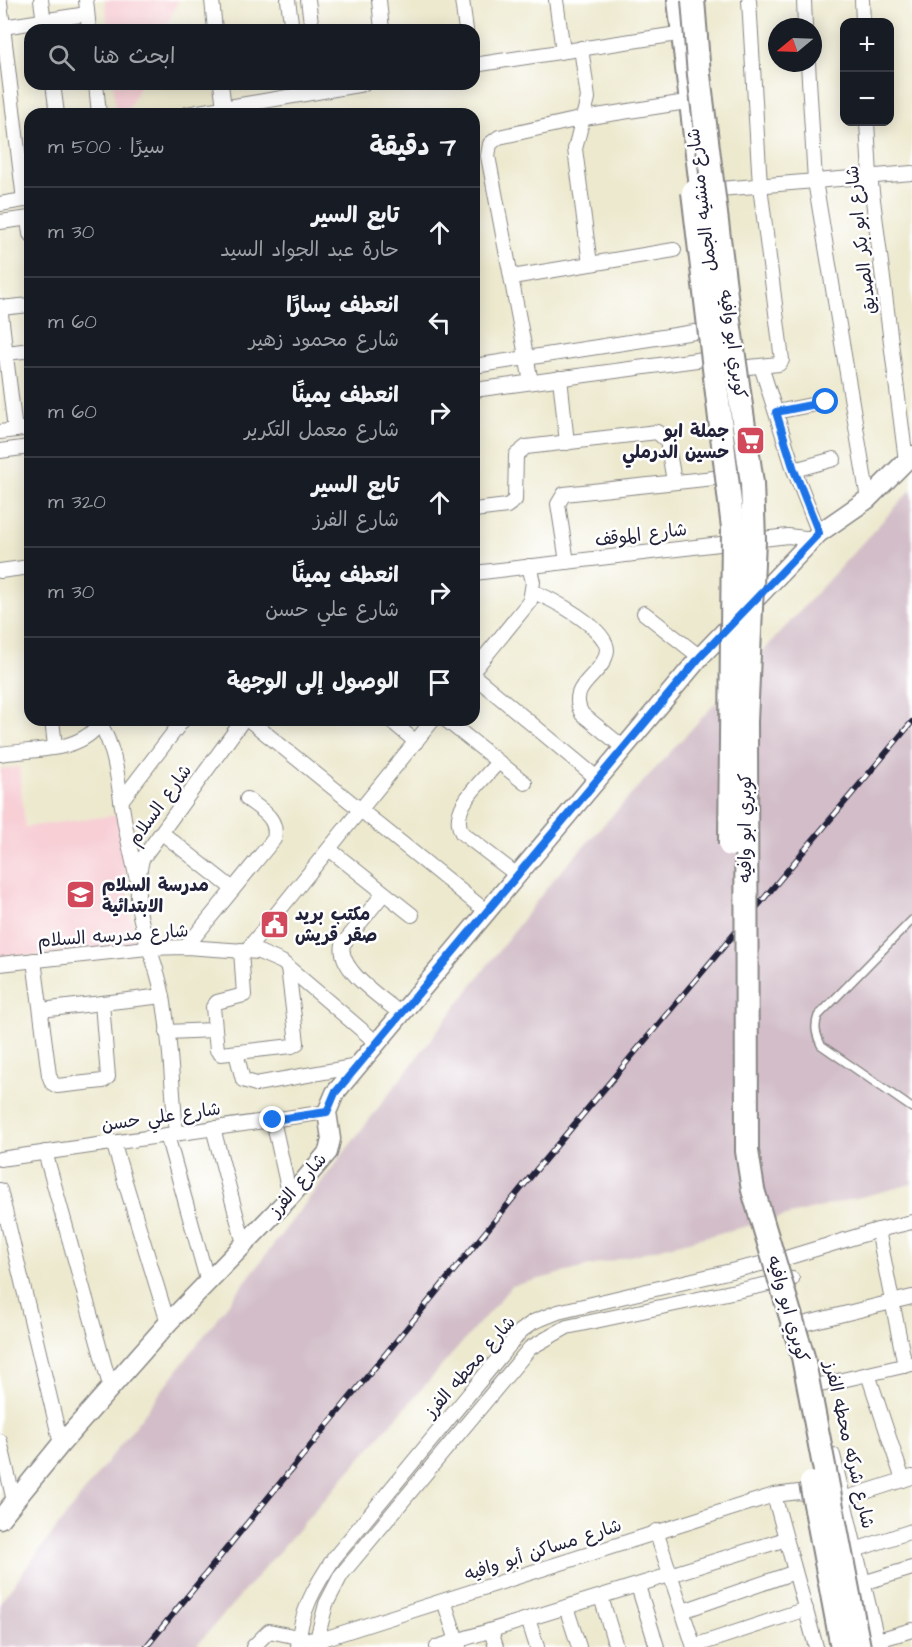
<!DOCTYPE html>
<html lang="ar">
<meta charset="utf-8">
<style>
:root{--surface:#171b24;--page:#20242c;--text:#f1f3f6;--muted:#9ea1a6;--line:#363941}
body{margin:0;font-family:"Architects Daughter","Playpen Sans Arabic",sans-serif;background:var(--page);color:var(--text);direction:rtl}
.controls{position:absolute;right:18px;top:18px;display:grid;overflow:hidden;border-radius:12px;box-shadow:0 3px 15px #0003}
.controls button{width:54px;height:54px;display:grid;place-items:center;padding:0;border:0;border-bottom:2px solid var(--line);background:var(--surface);color:var(--text);font:30px sans-serif}
.compass{position:absolute;left:768px;top:18px;width:54px;height:54px;border-radius:50%;background:var(--surface);box-shadow:0 3px 15px #0003;rotate:251deg}
.stop{position:absolute;width:18px;height:18px;margin:-14px;border:4px solid #1a73e8;border-radius:50%;background:#fff}
.stop.end{background:#1a73e8;border-color:#fff;box-shadow:0 2px 6px #0008}
.list{margin:0;padding:0;list-style:none}
h2{display:flex;justify-content:space-between;align-items:center;height:78px;margin:0;padding:0 24px;font-size:26px}
h2 small{font-size:20px;font-weight:400;color:var(--muted)}
.list li{display:grid;grid-template-columns:39px 1fr auto;gap:18px;align-items:center;box-sizing:border-box;height:90px;padding:0 24px;border-top:2px solid var(--line)}
.list b{display:block;font-size:22px;white-space:nowrap}
.list p{margin:0;font-size:20px;white-space:nowrap;color:var(--muted)}
.list em{font-size:20px;font-style:normal;color:var(--muted)}
.icon{flex:none;width:33px;height:33px;fill:none;stroke:currentColor;stroke-width:2;stroke-linecap:round;stroke-linejoin:round}
.map{position:relative;flex:none;width:912px;height:1647px;overflow:hidden;direction:ltr}
.search{position:absolute;background:var(--surface);box-shadow:0 3px 15px #0003;left:24px;top:24px;width:456px;height:66px;display:flex;align-items:center;gap:15px;box-sizing:border-box;padding:0 21px;border-radius:18px;color:var(--muted);font-size:22px}
.panel{position:absolute;background:var(--surface);box-shadow:0 3px 15px #0003;left:24px;top:108px;width:456px;height:618px;border-radius:18px;direction:rtl}
.map>svg:first-child{display:block}
.built{fill:#f7cfd5}
.railway{fill:#d2bdc8}
.lines{fill:none;stroke-linecap:round;stroke-linejoin:round}
.service-casing{stroke:#888685;stroke-width:10}
.minor-casing{stroke:#888685;stroke-width:16}
.tertiary-casing{stroke:#888685;stroke-width:21}
.primary-casing{stroke:#888685;stroke-width:26}
.service{stroke:#fff;stroke-width:7}
.minor{stroke:#fff;stroke-width:14}
.tertiary{stroke:#fff;stroke-width:18}
.primary{stroke:#fff;stroke-width:22}
.rail-casing{stroke:#22223b;stroke-width:6}
.rail{stroke:#fff;stroke-width:4;stroke-dasharray:11;stroke-linecap:butt}
.primary-bridge-casing{stroke:#888685;stroke-width:26;stroke-linecap:butt}
.primary-bridge{stroke:#fff;stroke-width:22}
.route{stroke:#1a73e8;stroke-width:8}
.labels{text-anchor:middle;dominant-baseline:central;stroke-width:5;stroke-linejoin:round;paint-order:stroke}
.street-label{font-size:18px;fill:#22223b;stroke:#fff}
.poi-label{font-size:18px;font-weight:bold;fill:#22223b;stroke:#fff;text-anchor:start}
</style>
<div class="map">
<svg width="912" height="1647" viewBox="0 0 912 1647">
<rect width="100%" height="100%" fill="#fff"/>
<filter id="ink" filterUnits="userSpaceOnUse"><feTurbulence type="fractalNoise" baseFrequency=".0167" numOctaves="2"/><feDisplacementMap in="SourceGraphic" scale="12" xChannelSelector="R" yChannelSelector="G"/><feConvolveMatrix kernelMatrix="1 2 1 2 8 2 1 2 1" color-interpolation-filters="sRGB"/></filter>
<filter id="wash" filterUnits="userSpaceOnUse"><feTurbulence type="fractalNoise" baseFrequency=".008" numOctaves="4" result="noise"/><feDisplacementMap in="SourceGraphic" scale="24" xChannelSelector="R" yChannelSelector="G"/><feGaussianBlur stdDeviation="1.35" result="paint"/><feColorMatrix in="noise" values="0 0 0 0 0 0 0 0 0 0 0 0 0 0 0 0 0 1.4 0 .05"/><feComposite in="paint" operator="in"/></filter>
<g filter="url(#wash)">
<rect width="100%" height="100%" fill="#ede9cf"/>
<g class="built">
<polygon points="105,0 179,0 165,30 108,30"/>
<polygon points="113,84 140,84 126,114 116,114"/>
<polygon points="19,767 25,827 118,815 135,944 0,959 0,769"/>
</g>
<polygon class="railway" points="912,489 912,1184 512,1286 195,1647 0,1647 0,1602 552,881"/>
</g>
<g filter="url(#ink)">
<g class="lines">
<defs>
<path id="service" d="M912 920 818 1016C814 1027 816 1034 821 1045L912 1108"/>
<g id="minor">
<polyline points="41,0 45,30"/>
<polyline points="86,0 89,30"/>
<polyline points="212,0 215,30"/>
<polyline points="288,0 292,30"/>
<polyline points="308,0 312,30"/>
<polyline points="379,0 382,30"/>
<polyline points="462,0 466,30"/>
<polyline points="556,0 563,51"/>
<polyline points="804,0 805,27"/>
<polyline points="862,0 863,22"/>
<polyline points="0,2 24,200"/>
<polyline points="3,27 87,14"/>
<polyline points="581,48 588,98 575,149 590,264"/>
<polyline points="808,63 815,181 868,499"/>
<polyline points="474,65 671,35"/>
<polyline points="53,84 57,114"/>
<polyline points="96,84 99,114"/>
<polyline points="221,84 224,108"/>
<polyline points="187,114 364,84"/>
<polyline points="867,122 870,176 906,461"/>
<polyline points="708,190 912,173"/>
<polyline points="0,204 30,199"/>
<polyline points="28,218 30,234"/>
<polyline points="0,222 30,218"/>
<polyline points="512,277 674,250"/>
<polyline points="0,306 15,430"/>
<polyline points="0,308 30,305"/>
<polyline points="0,354 30,350"/>
<polyline points="474,366 714,329"/>
<polyline points="761,366 794,470 819,533"/>
<polyline points="729,369 779,364 782,360 760,186 749,0"/>
<polyline points="560,378 567,443"/>
<polyline points="531,382 488,156 490,144 499,137 584,118 680,103"/>
<polyline points="474,390 719,357"/>
<polyline points="776,412 826,402"/>
<polyline points="0,432 30,428"/>
<polyline points="0,451 30,447"/>
<polyline points="794,470 834,459"/>
<polyline points="474,510 507,506 515,500 516,455 526,447 657,432 667,441 674,481"/>
<polyline points="567,562 558,504 564,494 733,476"/>
<polyline points="0,571 30,567"/>
<polyline points="474,573 788,536 813,539"/>
<path d="M533 592C551 598 607 628 607 650 605 676 565 684 582 714L624 748"/>
<polyline points="644,613 700,657"/>
<polyline points="474,670 530,601 533,582 529,566"/>
<polyline points="474,676 598,779"/>
<polyline points="52,720 55,746"/>
<polyline points="249,720 487,912"/>
<polyline points="390,720 416,742"/>
<polyline points="446,720 525,783"/>
<path d="M100 723C117 754 117 778 123 812 126 834 132 855 136 876"/>
<path d="M0 754C32 749 85 753 101 720"/>
<path d="M498 762C483 781 448 808 462 833L517 875"/>
<polyline points="121,801 183,720"/>
<polyline points="162,833 233,889"/>
<polyline points="329,849 412,915"/>
<path d="M384 893 343 944C337 970 382 998 401 1014"/>
<path d="M186 947 274 839C279 818 261 810 247 799"/>
<polyline points="241,950 244,995 217,1002 213,1007 217,1050 221,1054 292,1046 297,1043 288,967"/>
<polyline points="247,950 433,720"/>
<polyline points="34,960 49,1075 52,1083 57,1086 103,1081 108,1077 102,1003"/>
<polyline points="0,964 147,948 186,947 259,952 282,962 377,1043"/>
<polyline points="41,1010 163,996"/>
<polyline points="167,1032 214,1030"/>
<polyline points="236,1053 243,1080 256,1084 358,1066"/>
<polyline points="273,1120 290,1197"/>
<polyline points="213,1128 244,1244"/>
<path d="M176 1134C172 1088 171 1042 163 997 153 942 128 920 142 859L243 720"/>
<polyline points="167,1135 208,1283"/>
<polyline points="113,1142 168,1323"/>
<polyline points="45,1152 111,1389"/>
<polyline points="0,1159 327,1112"/>
<polyline points="0,1190 61,1444"/>
<polyline points="878,1230 905,1366"/>
<polyline points="803,1324 912,1297"/>
<polyline points="868,1374 903,1480"/>
<polyline points="816,1386 912,1364"/>
<polyline points="0,1441 14,1501"/>
<polyline points="833,1455 877,1640"/>
<polyline points="774,1495 816,1647"/>
<polyline points="656,1531 694,1647"/>
<polyline points="855,1550 912,1531"/>
<polyline points="863,1583 912,1568"/>
<polyline points="638,1586 657,1647"/>
<polyline points="601,1597 616,1647"/>
<polyline points="444,1601 459,1647"/>
<polyline points="566,1607 579,1647"/>
<polyline points="683,1611 795,1572"/>
<polyline points="528,1619 537,1647"/>
<polyline points="491,1631 496,1647"/>
<polyline points="868,1643 912,1630"/>
<polyline points="694,1646 806,1609"/>
<polyline points="253,1647 269,1631 317,1641 774,1495 799,1492 822,1499 843,1499 912,1477"/>
<path d="M298 1647C300 1612 315 1586 334 1558L521 1331 533 1322 558 1312 786 1258 878 1230 912 1222"/>
<polyline points="315,1647 326,1604 341,1575 530,1348 567,1327 792,1279"/>
<polyline points="437,1647 786,1539"/>
</g>
<polyline id="tertiary" points="0,1519 61,1444 168,1323 290,1197 328,1152 331,1139 327,1112 335,1093 700,657 819,533 868,499 912,455"/>
<polyline id="primary" points="679,0 704,213"/>
</defs>
<use href="#service" class="service-casing"/>
<use href="#minor" class="minor-casing"/>
<use href="#tertiary" class="tertiary-casing"/>
<use href="#primary" class="primary-casing"/>
<use href="#service" class="service"/>
<use href="#minor" class="minor"/>
<use href="#tertiary" class="tertiary"/>
<use href="#primary" class="primary"/>
<defs>
<polyline id="rail" points="146,1647 537,1169 912,722"/>
</defs>
<use href="#rail" class="rail-casing"/>
<use href="#rail" class="rail"/>
<defs>
<g id="primary-bridge">
<polyline points="693,0 699,75 730,328 752,483 754,540 746,722 747,1151 753,1190 803,1357 859,1647"/>
<polyline points="693,192 733,528 730,845"/>
<polyline points="811,1483 842,1647"/>
</g>
</defs>
<use href="#primary-bridge" class="primary-bridge-casing"/>
<use href="#primary-bridge" class="primary-bridge"/>
</g>
</g>
<g class="lines" filter="url(#ink)">
<polyline class="route" points="273,1120 327,1112 335,1093 700,657 819,533 794,470 776,412 826,402"/>
</g>
<defs>
<symbol id="supermarket-square" viewBox="-11 -11 22 22"><rect x="-9" y="-9" width="18" height="18" rx="4" fill="#d1495b" stroke="#fff"/><path d="M-6-5.5h2.5l.6 2H6L4.5 2H-2.5L-4.4-4H-6ZM-1.5 3.2a1.3 1.3 0 1 0 .1 0ZM3 3.2a1.3 1.3 0 1 0 .1 0Z" fill="#fff"/></symbol>
<symbol id="school-square" viewBox="-11 -11 22 22"><rect x="-9" y="-9" width="18" height="18" rx="4" fill="#d1495b" stroke="#fff"/><path d="M0-5L7-2L0 1L-7-2ZM-4 1L0 2.5L4 1V4Q0 6-4 4Z" fill="#fff"/></symbol>
<symbol id="civic-square" viewBox="-11 -11 22 22"><rect x="-9" y="-9" width="18" height="18" rx="4" fill="#d1495b" stroke="#fff"/><path d="M-.6-6.5H3V-4.5H.6V-3L4-1V1h2V6H-6V1h2V-1L-.6-3ZM-1.2 2.5V6h2.4V2.5Z" fill="#fff"/></symbol>
</defs>
<g fill-rule="evenodd">
<use href="#supermarket-square" x="734" y="424" width="33" height="33"/>
<use href="#school-square" x="64" y="878" width="33" height="33"/>
<use href="#civic-square" x="258" y="908" width="33" height="33"/>
</g>
<g class="labels">
<g class="street-label">
<text transform="translate(702 200) rotate(-97)">شارع منشيه الجمل</text>
<text transform="translate(861 240) rotate(-97)">شارع ابو بكر الصديق</text>
<text transform="translate(733 344) rotate(82)">كوبري ابو وافيه</text>
<text transform="translate(641 535) rotate(-7)">شارع الموقف</text>
<text transform="translate(160 805) rotate(-54)">شارع السلام</text>
<text transform="translate(745 828) rotate(-90)">كوبري ابو وافيه</text>
<text transform="translate(113 936) rotate(-4)">شارع مدرسه السلام</text>
<text transform="translate(161 1117) rotate(-8)">شارع علي حسن</text>
<text transform="translate(298 1185) rotate(-49)">شارع الفرز</text>
<text transform="translate(788 1309) rotate(74)">كوبري ابو وافيه</text>
<text transform="translate(470 1367) rotate(-49)">شارع محطه الفرز</text>
<text transform="translate(849 1445) rotate(77)">شارع شركه محطه الفرز</text>
<text transform="translate(543 1550) rotate(-18)">شارع مساكن أبو وافيه</text>
</g>
<g class="poi-label">
<text x="729" y="431" text-anchor="end">جملة ابو<tspan x="729" dy="21">حسين الدرملي</tspan></text>
<text x="102" y="885">مدرسة السلام<tspan x="102" dy="21">الابتدائية</tspan></text>
<text x="295" y="914">مكتب بريد<tspan x="295" dy="21">صقر قريش</tspan></text>
</g>
</g>
</svg>
<div class="controls">
<button>+</button>
<button>−</button>
</div>
<svg class="compass" viewBox="-18 -18 36 36"><path d="M0-13l5 13h-10z" fill="#e53935"/><path d="M0 13l5-13h-10z" fill="#9ea1a6"/></svg>
<div class="stop" style="left:826px;top:402px"></div>
<div class="stop end" style="left:273px;top:1120px"></div>
<div class="search"><svg class="icon" aria-label="search" viewBox="0 0 24 24"><circle cx="10" cy="10" r="6"/><path d="M15 15l6 6"/></svg>ابحث هنا</div>
<section class="panel">
<h2>7 دقيقة<small>سيرًا · 500 m</small></h2>
<ul class="list">
<li><svg class="icon" aria-label="ahead" viewBox="0 0 24 24"><path d="M12 20V5M6 11l6-6 6 6"/></svg><div><b>تابع السير</b><p>حارة عبد الجواد السيد</p></div><em>30 m</em></li>
<li><svg class="icon" aria-label="left" viewBox="0 0 24 24"><path d="M17 20v-9H6M10 6l-5 5 5 5"/></svg><div><b>انعطف يسارًا</b><p>شارع محمود زهير</p></div><em>60 m</em></li>
<li><svg class="icon" aria-label="right" viewBox="0 0 24 24"><path d="M7 20v-9h11M14 6l5 5-5 5"/></svg><div><b>انعطف يمينًا</b><p>شارع معمل التكرير</p></div><em>60 m</em></li>
<li><svg class="icon" aria-label="ahead" viewBox="0 0 24 24"><path d="M12 20V5M6 11l6-6 6 6"/></svg><div><b>تابع السير</b><p>شارع الفرز</p></div><em>320 m</em></li>
<li><svg class="icon" aria-label="right" viewBox="0 0 24 24"><path d="M7 20v-9h11M14 6l5 5-5 5"/></svg><div><b>انعطف يمينًا</b><p>شارع علي حسن</p></div><em>30 m</em></li>
<li><svg class="icon" aria-label="arrive" viewBox="0 0 24 24"><path d="M6 21V4h12l-3 4 3 4H6"/></svg><div><b>الوصول إلى الوجهة</b></div></li>
</ul>
</section>
</div>
